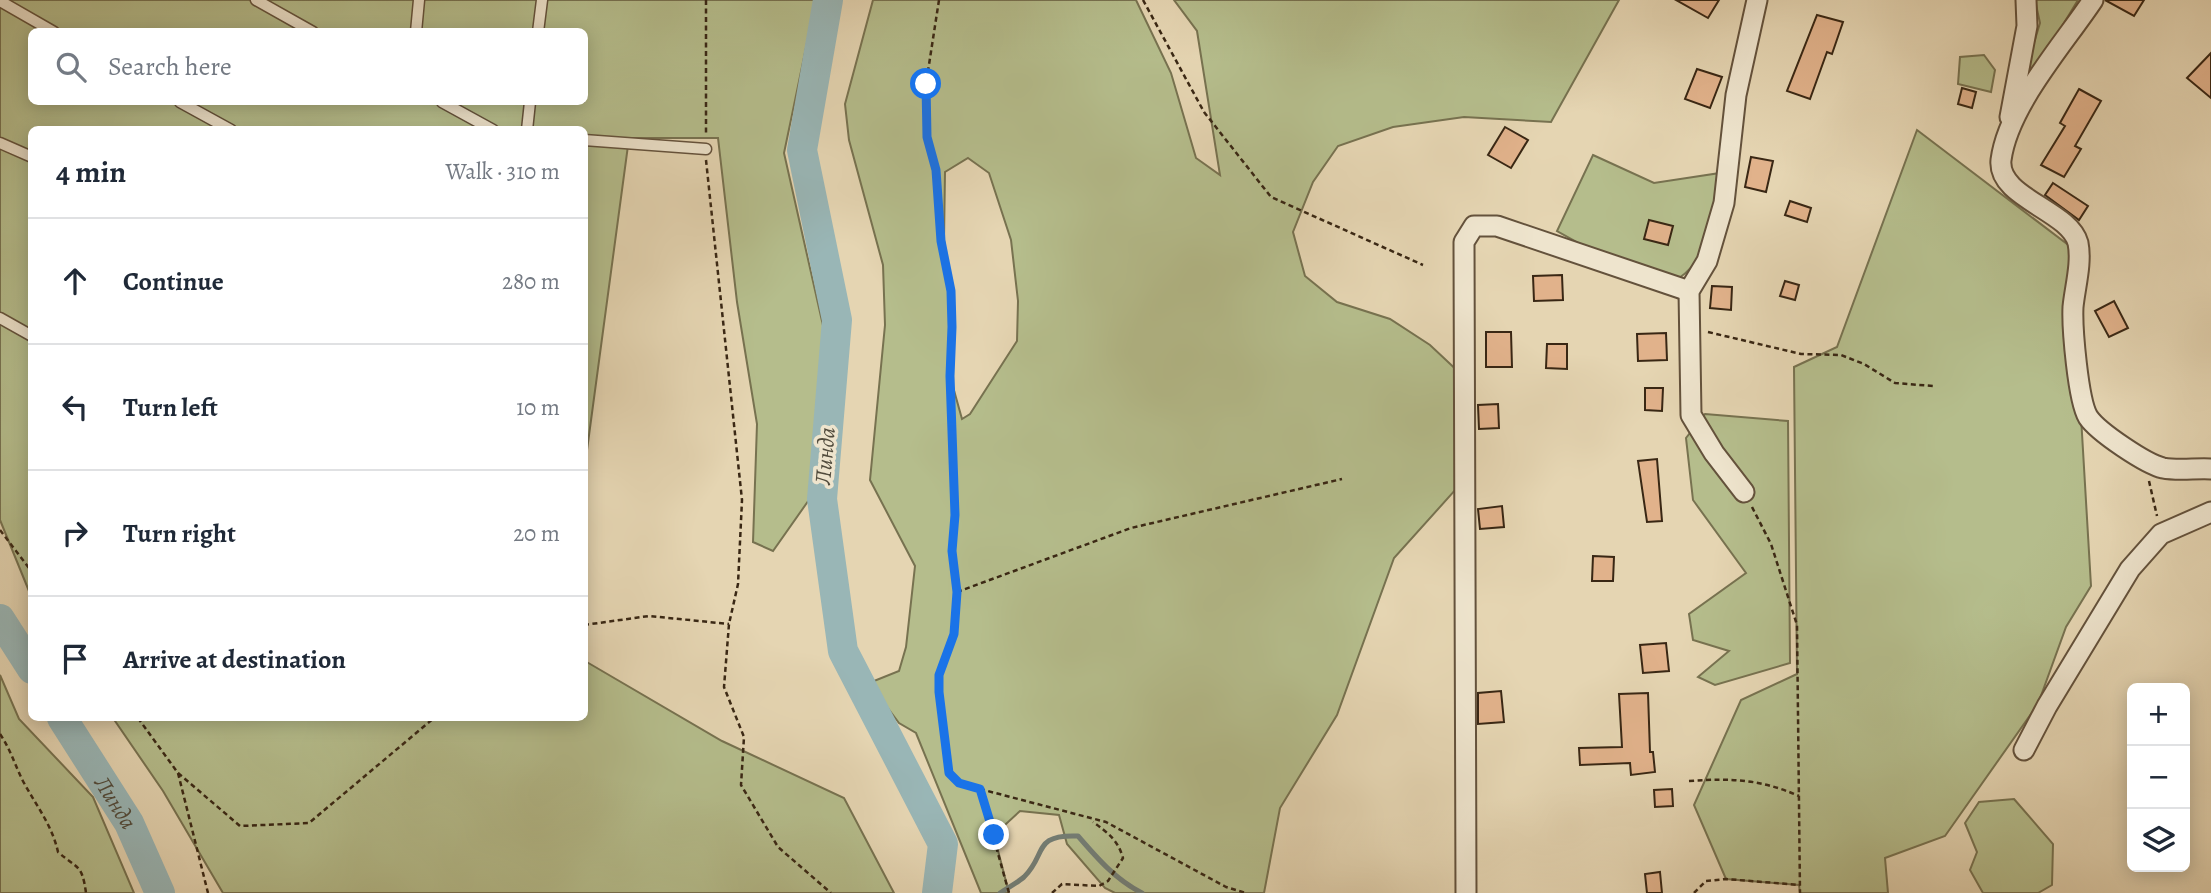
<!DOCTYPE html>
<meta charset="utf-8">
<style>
:root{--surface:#fff;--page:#f6f6f7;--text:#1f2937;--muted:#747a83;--line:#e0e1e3}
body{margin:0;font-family:Alegreya,serif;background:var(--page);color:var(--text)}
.controls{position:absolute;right:21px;bottom:21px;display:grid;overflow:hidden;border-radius:10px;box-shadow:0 4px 18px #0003}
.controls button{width:63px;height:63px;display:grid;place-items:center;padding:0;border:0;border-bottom:2px solid var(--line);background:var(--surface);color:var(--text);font:35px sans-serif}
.stop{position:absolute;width:21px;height:21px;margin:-16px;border:5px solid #1a73e8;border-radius:50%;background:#fff}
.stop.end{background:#1a73e8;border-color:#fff;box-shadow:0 2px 7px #0008}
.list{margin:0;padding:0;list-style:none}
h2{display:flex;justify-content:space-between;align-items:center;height:91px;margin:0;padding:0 28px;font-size:30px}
h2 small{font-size:23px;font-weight:400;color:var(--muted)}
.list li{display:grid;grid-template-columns:46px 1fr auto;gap:21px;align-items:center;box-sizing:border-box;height:126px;padding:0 28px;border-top:2px solid var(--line)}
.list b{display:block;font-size:26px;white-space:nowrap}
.list em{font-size:23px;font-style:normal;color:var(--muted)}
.icon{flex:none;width:38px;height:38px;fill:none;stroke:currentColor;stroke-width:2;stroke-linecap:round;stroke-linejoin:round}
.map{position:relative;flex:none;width:2211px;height:893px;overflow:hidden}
.search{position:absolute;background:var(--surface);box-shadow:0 4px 18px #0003;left:28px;top:28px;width:560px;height:77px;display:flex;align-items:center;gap:18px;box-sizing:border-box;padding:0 24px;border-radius:10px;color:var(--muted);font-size:26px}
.panel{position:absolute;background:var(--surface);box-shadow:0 4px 18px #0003;left:28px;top:126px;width:560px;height:595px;border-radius:10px}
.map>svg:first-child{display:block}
.green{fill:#b5bd8c;stroke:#777250;stroke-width:2;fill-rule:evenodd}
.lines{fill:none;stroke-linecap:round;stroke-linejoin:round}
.stream{stroke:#737d75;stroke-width:5}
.river{stroke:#99b6b6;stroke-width:30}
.building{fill:#e1b28b;stroke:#392714;stroke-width:2}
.lane-casing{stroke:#64523c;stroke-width:13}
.street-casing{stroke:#64523c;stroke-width:23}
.path{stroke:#392714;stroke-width:2.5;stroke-dasharray:5 3.5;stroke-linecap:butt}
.lane{stroke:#eee4cd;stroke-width:10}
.street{stroke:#eee4cd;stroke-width:19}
.route{stroke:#1a73e8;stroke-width:9}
.labels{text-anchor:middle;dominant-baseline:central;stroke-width:7;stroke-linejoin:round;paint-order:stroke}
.water-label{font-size:23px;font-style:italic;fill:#514b3c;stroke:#eee4cd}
</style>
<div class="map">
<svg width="2211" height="893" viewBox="0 0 2211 893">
<rect width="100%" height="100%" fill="#e5d5b2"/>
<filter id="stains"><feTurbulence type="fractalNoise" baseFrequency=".00286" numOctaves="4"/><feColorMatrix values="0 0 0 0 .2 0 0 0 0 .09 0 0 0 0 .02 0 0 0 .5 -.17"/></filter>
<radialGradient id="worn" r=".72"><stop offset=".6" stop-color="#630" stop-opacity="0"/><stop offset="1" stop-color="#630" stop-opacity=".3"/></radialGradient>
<g class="green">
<path d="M0 0H816L784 153 824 330 811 497 773 551 753 542 757 424 737 302 718 138H629L585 465 584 130H32L31 596 0 520ZM32 32H584V102H32Z"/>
<path d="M873 0H1136L1171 73 1196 158 1220 175 1197 31 1174 0H1619L1551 122 1464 117 1393 127 1338 146 1313 182 1293 232 1305 276 1337 302 1390 319 1430 345 1463 376 1466 478 1394 558 1337 715 1280 808 1264 893H1115L1105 888 1067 844 1059 815 1020 811 994 835 1009 893H981L916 733 899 723 869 683 899 671 906 647 915 566 870 480 885 325 883 265 849 140 845 104ZM968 158 989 173 1011 240 1018 301 1017 341 970 414 962 419 950 376 951 291 944 240 945 172Z"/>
<polygon points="2035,0 2078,0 2016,102 2040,23"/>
<polygon points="1984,55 1995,70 1991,92 1958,84 1960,57"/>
<polygon points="1917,130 2071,247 2091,586 2066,627 2038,704 1945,836 1885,858 1888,893 1800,893 1799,885 1726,879 1694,805 1741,700 1797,674 1794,367 1837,347"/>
<path d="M1593 155 1654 183 1720 173C1718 209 1711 257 1679 278L1602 256 1557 231Z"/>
<polygon points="1705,414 1788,421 1790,663 1715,685 1698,677 1729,651 1693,640 1689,614 1746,573 1693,500 1686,438"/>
<polygon points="585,661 722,741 844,798 894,893 223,893 163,791 113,718 584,718"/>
<polygon points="0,675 19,719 93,797 134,893 0,893"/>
<polygon points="2014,799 2053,844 2052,885 2038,893 1983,893 1970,870 1977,852 1965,823 1979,802"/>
</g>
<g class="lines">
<path class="stream" d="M1000 893C1007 888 1017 883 1024 877 1047 855 1032 834 1078 836 1097 858 1116 880 1142 893"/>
<g class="river">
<polyline points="828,0 802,150 837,320 822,499 843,651 943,844 937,893"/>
<polyline points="0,619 32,669"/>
<path id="s1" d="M62 718 129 823 160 893"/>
</g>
</g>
<g class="building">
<polygon points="1676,0 1719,0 1708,18"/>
<polygon points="2105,0 2144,0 2134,16"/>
<polygon points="1817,15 1843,22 1832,54 1827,52 1810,99 1787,91"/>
<polygon points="2211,53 2211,98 2187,78"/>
<polygon points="1697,69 1722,77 1710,108 1685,99"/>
<polygon points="1962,88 1976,92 1972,108 1958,104"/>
<polygon points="2079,89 2101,101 2075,146 2081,149 2064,177 2041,165 2065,126 2060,123"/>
<polygon points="1505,127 1528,140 1511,168 1488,155"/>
<polygon points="1751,157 1773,161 1766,192 1745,187"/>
<polygon points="2053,183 2088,206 2079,220 2045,195"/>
<polygon points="1790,201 1811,208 1807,222 1785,215"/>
<polygon points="1649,220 1673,226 1668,245 1644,239"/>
<polygon points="1562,275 1563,300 1534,301 1533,276"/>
<polygon points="1785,281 1799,285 1795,300 1780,296"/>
<polygon points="1712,286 1732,287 1731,310 1710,308"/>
<polygon points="2114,301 2128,328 2109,337 2095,311"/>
<polygon points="1486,332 1511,332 1512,367 1486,367"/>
<polygon points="1666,333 1667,360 1638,361 1637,334"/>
<polygon points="1547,344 1567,344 1567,369 1546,368"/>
<polygon points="1645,388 1663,388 1662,411 1645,410"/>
<polygon points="1498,404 1499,428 1479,429 1478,405"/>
<polygon points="1657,459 1662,521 1647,522 1638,461"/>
<polygon points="1502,506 1504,527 1480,529 1478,509"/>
<polygon points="1593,556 1614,557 1613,581 1592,581"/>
<polygon points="1666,643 1669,671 1643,673 1640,645"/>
<polygon points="1501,691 1504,722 1478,724 1478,693"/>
<polygon points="1648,693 1650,752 1653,752 1655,772 1631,775 1630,763 1580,765 1579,748 1622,747 1619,694"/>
<polygon points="1672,789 1673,806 1655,807 1654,790"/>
<polygon points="1660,872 1662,893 1647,893 1645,874"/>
</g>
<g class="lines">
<defs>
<g id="lane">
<polyline points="256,0 313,32"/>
<polyline points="0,1 54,32"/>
<polyline points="416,32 419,0"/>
<polyline points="538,32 542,0"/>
<polyline points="180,102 231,130"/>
<polyline points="442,102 493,130"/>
<polyline points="527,130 530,102"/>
<polyline points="584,140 706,149"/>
<polyline points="0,143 32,157"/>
<polyline points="0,318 32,336"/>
</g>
<g id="street">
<path d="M2093 0C2063 45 2008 106 2001 160 1997 198 2069 210 2078 243 2082 263 2075 287 2073 307 2072 328 2078 400 2088 417 2098 432 2146 464 2163 468 2178 471 2196 468 2211 469"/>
<polyline points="2010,117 2027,26 2026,0"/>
<polyline points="1744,492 1714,453 1691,415 1689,291 1707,261 1724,203 1736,95 1757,0"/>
<polyline points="2024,750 2047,706 2130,569 2161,534 2211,512"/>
<polyline points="1466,893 1464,242 1474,226 1497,226 1689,291"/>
</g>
</defs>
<use href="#lane" class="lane-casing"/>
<use href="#street" class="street-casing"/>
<g class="path">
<polyline points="706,0 706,136"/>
<path d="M939 0 926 84 925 114 936 170 941 241 951 291 955 515C951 554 957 593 954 633 953 650 940 663 938 679 937 690 946 769 951 775 957 784 970 786 980 789L1009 893"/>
<polyline points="1143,0 1204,112 1271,197 1423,265"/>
<polyline points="706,160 742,500 738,584 729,624 724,687 744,737 741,785 778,847 831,893"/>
<polyline points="1708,332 1801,354 1841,355 1864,364 1895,383 1933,386"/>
<polyline points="2149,481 2157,516"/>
<polyline points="1752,507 1771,544 1797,625 1800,893"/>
<polyline points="0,530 32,572"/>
<polyline points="957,592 1131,528 1342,479"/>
<polyline points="584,625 649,616 729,624"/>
<polyline points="138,718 178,773 208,893"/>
<path d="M0 734C11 750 15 766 24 783 37 807 52 825 58 852 77 869 82 863 86 893"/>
<polyline points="178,773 240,826 309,823 434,718"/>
<path d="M1689 781C1731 778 1760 779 1799 796"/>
<polyline points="980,789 1106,822 1226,887 1246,893"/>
<path d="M1052 893 1062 884 1099 886 1108 881 1123 858C1118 840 1108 833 1093 822"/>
<polyline points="1694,893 1706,881 1726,879 1800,885"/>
</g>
<use href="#lane" class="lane"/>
<use href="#street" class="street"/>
</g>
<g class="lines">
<polyline class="route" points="926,84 927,137 936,170 941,241 951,291 952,327 950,376 955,515 952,551 957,592 954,634 939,675 939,692 949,773 959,783 980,789 994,835"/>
</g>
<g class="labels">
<g class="water-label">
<text transform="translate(825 456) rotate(-85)">Линда</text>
<text stroke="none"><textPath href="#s1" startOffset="100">Линда</textPath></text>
</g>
</g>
<rect width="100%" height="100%" filter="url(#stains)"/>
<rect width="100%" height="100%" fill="url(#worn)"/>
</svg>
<div class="controls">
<button>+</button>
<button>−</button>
<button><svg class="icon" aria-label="layers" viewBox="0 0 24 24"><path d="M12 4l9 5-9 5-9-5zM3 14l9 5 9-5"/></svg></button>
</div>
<div class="stop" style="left:926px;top:84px"></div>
<div class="stop end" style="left:994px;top:835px"></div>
<div class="search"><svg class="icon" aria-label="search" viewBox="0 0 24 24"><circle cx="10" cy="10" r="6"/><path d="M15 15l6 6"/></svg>Search here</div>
<section class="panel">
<h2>4 min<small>Walk · 310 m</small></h2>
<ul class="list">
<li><svg class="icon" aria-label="ahead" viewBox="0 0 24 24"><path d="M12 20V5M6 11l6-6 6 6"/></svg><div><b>Continue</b></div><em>280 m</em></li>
<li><svg class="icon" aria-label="left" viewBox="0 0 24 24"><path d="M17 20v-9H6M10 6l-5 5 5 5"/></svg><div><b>Turn left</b></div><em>10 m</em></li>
<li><svg class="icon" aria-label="right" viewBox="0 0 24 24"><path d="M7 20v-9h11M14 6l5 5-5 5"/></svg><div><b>Turn right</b></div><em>20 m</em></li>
<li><svg class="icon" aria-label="arrive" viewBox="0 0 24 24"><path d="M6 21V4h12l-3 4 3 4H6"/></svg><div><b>Arrive at destination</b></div></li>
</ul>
</section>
</div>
